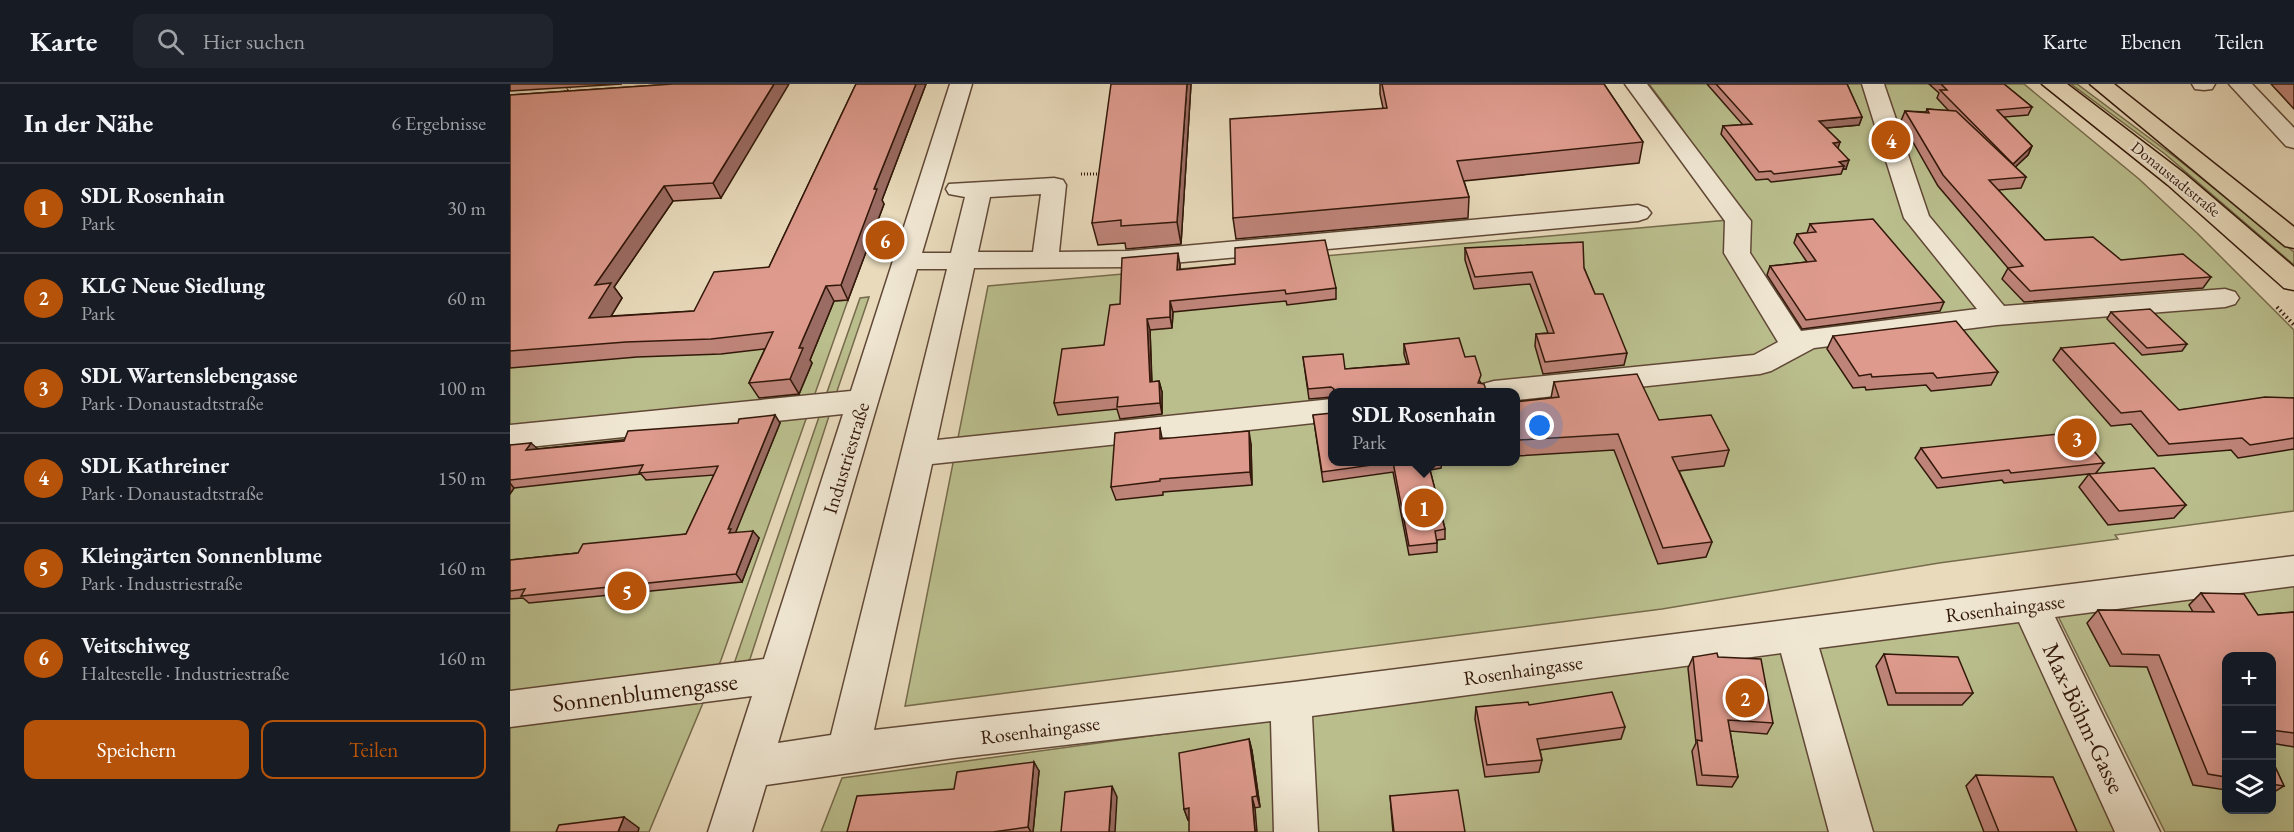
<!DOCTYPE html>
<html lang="de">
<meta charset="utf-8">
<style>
:root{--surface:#171b24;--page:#20242c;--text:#f1f3f6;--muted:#9ea1a6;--line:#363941;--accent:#b45309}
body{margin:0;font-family:"EB Garamond",serif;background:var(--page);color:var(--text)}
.controls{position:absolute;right:18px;bottom:18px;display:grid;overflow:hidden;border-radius:12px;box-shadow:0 6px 24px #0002}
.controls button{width:54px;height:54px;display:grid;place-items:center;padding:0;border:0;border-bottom:2px solid var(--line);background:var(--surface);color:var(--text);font:30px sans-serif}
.you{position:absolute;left:1030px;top:342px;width:21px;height:21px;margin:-15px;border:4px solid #fff;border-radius:50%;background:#1a73e8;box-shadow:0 0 0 9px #1a73e833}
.badge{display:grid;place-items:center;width:39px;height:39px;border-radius:50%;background:var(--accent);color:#fff;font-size:20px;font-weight:700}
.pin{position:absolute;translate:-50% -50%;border:3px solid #fff;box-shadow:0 2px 6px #0006}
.popup{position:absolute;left:818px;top:304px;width:192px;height:78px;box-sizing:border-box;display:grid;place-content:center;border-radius:12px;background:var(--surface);filter:drop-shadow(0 2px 4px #0005);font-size:20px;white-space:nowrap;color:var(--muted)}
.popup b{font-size:22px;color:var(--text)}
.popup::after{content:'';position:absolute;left:50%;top:100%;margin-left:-12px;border:12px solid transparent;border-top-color:var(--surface)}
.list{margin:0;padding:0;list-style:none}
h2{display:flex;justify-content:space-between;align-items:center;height:78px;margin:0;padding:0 24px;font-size:26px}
h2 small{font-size:20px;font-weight:400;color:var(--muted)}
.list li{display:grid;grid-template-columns:39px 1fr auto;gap:18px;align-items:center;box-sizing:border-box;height:90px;padding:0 24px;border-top:2px solid var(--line)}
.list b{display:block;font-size:22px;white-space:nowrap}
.list p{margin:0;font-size:20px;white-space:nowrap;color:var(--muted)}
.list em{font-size:20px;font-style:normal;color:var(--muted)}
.actions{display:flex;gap:12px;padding:18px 24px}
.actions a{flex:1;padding:14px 0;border:2px solid var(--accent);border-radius:12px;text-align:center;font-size:21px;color:var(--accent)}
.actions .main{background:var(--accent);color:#fff}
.icon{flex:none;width:33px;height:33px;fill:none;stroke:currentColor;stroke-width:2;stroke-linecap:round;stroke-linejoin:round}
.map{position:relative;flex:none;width:1784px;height:748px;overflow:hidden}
header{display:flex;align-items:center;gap:36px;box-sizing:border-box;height:84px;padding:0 30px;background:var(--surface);border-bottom:2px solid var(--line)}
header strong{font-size:28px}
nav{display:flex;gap:33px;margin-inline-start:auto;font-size:21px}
.search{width:420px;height:54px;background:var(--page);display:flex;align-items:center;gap:15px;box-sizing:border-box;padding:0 21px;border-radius:12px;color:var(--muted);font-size:22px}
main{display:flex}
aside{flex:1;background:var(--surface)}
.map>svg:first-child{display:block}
.green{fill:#babe8d;stroke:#766b4c;stroke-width:1.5;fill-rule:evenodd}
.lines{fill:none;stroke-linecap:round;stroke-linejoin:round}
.minor-casing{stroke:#604836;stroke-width:3}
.major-casing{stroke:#32180a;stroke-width:3}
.path-far1{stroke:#32180a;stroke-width:3;stroke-dasharray:1 2;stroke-linecap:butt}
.path{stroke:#32180a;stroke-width:4;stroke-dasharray:1.5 3;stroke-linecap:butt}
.minor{fill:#f0e7d3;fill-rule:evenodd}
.major{fill:#e8dabb;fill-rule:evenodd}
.wall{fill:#be8479;stroke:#32180a;stroke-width:1.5}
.shaded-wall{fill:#9b6c63;stroke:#32180a;stroke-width:1.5}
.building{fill:#dd9a8d;stroke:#32180a;stroke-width:1.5}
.labels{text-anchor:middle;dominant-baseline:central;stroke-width:4.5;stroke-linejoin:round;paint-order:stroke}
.far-street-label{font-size:16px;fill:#32180a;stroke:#f0e7d3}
.street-label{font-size:20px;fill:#32180a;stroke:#f0e7d3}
.near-street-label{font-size:24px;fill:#32180a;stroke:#f0e7d3}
</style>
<header>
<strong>Karte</strong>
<div class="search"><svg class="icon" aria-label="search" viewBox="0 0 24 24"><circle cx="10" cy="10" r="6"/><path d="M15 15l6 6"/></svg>Hier suchen</div>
<nav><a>Karte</a><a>Ebenen</a><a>Teilen</a></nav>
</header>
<main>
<aside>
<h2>In der Nähe<small>6 Ergebnisse</small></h2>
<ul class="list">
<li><span class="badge">1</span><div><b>SDL Rosenhain</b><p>Park</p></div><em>30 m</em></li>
<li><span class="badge">2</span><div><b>KLG Neue Siedlung</b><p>Park</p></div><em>60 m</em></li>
<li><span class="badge">3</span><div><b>SDL Wartenslebengasse</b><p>Park · Donaustadtstraße</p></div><em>100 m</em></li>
<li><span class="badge">4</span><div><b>SDL Kathreiner</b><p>Park · Donaustadtstraße</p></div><em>150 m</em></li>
<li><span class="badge">5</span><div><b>Kleingärten Sonnenblume</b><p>Park · Industriestraße</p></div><em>160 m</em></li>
<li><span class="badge">6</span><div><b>Veitschiweg</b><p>Haltestelle · Industriestraße</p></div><em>160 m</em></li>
</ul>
<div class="actions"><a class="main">Speichern</a><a>Teilen</a></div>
</aside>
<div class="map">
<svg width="1784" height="748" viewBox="0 0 1784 748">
<rect width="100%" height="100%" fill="#e8dabb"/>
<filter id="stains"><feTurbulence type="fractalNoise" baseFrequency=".00333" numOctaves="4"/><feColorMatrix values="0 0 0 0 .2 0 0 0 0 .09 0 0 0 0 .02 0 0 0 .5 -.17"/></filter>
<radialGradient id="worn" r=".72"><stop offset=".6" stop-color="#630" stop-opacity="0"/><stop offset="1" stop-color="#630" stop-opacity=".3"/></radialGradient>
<g class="green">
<path d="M1139 0H1514L1629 95 1687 149 1784 246V427L1605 451 1608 455 1429 479 1152 525 395 622 478 202 1229 135C1202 87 1172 43 1139 0ZM822 308H1006V378H822Z"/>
<polygon points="1561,0 1567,0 1665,73 1784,168 1784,181 1655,70"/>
<polygon points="359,213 325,313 315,314 350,214"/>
<polygon points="338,216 211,576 139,748 0,748 0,246"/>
<polygon points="320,329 240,575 233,580 224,580 310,330"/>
<path d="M1784 500V748H1655L1548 532ZM1716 572H1762V726H1716Z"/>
<polygon points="1510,533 1611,748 311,748 332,694"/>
</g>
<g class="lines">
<defs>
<g id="minor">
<path d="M440 0H462L412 169H441L455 113 439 110 436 105 439 100 544 94 553 96 556 101 549 168 618 167 1128 121 1137 124 1141 129 1137 134 1128 137 618 183 464 184 427 356 822 315V337L422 380 364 646 784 598 1784 472V502L1545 533 1650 748H1605L1509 538 1309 564 1363 748H1319L1271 569 802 632 808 748H764L761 637 444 674 256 701 242 748H198L242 612 0 643V607L254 575 333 330 0 365V341L341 307ZM531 110 523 168H468L480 113ZM407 185H437L321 651 268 659Z"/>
<polygon points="1115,0 1137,0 1237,132 1241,137 1240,169 1291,247 1467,225 1394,134 1352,0 1374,0 1419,132 1494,222 1715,205 1725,208 1729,214 1725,220 1715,223 1487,241 1304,264 1261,287 1250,290 1006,316 1006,308 969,308 973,300 984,297 1244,271 1268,258 1214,169 1215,137"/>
<polygon points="1682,0 1705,0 1702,5 1694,6 1685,5"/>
<polygon points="1719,0 1742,0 1784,44 1784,64 1776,62"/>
</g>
<g id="major">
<polygon points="1532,0 1557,0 1675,90 1784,183 1784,206 1774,204 1658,101"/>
<polygon points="1580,0 1604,0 1784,143 1784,164 1775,162"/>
</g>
</defs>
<use href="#minor" class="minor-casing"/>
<use href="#major" class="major-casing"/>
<g class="path-far1">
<polyline points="53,10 63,0"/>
<polyline points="571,90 591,90"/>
</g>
<polyline class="path" points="1767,223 1784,241"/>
<use href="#minor" class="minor"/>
<use href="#major" class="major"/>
</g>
<g class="wall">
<polygon points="0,0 112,0 0,7"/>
<polygon points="163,0 211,114 163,117 104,203 112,214 101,232 184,227 259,183 346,0 416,0 372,116 374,120 338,216 324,217 300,276 302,279 289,310 249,314 239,299 255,265 211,270 127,273 0,284 0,11"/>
<polygon points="681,0 671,160 616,165 615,159 588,161 582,139"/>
<polygon points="870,0 1094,0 1133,58 1129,79 954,97 959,113 958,134 726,155 723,134 873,24 870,10"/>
<polygon points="1197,0 1337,0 1352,33 1349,41 1315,44 1330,58 1327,64 1336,85 1333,85 1331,90 1261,98 1258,95 1246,96 1211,50 1213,42 1233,41"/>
<polygon points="1419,0 1494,0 1522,23 1518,31 1494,33 1522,62 1518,71 1505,83 1516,93 1511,104 1488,106 1535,156 1611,176 1701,193 1693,204 1514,218 1492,195 1498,184 1428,102 1391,37 1395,27 1416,28 1417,25 1439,27 1427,14 1429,9"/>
<polygon points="1761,0 1784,0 1784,25"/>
<polygon points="1300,140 1434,218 1430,227 1292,245 1257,191 1260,182 1297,178 1284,159 1287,150 1297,149"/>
<polygon points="955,164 1074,184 1085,210 1117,269 1114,281 1033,290 1025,262 1026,250 1038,249 1020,200 964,205 955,176"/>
<polygon points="670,181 670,186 826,204 826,215 777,221 776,217 663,228 662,244 640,246 642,298 649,297 652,308 652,330 610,335 607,325 548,331 544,319 594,261 610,220"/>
<polygon points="1601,228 1677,260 1672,267 1632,271 1597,235"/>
<polygon points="1323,252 1488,288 1481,301 1421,307 1416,301 1356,306 1355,303 1343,304 1317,265"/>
<polygon points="894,260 955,273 977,309 822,309 822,313 799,315 793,273 835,285 897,280 894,270"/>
<polygon points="1551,264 1669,326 1784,314 1784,365 1728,374 1721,366 1648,372 1621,340 1601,342 1543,276"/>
<polygon points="1044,298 1149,336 1219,366 1214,382 1169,387 1202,458 1196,473 1148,480 1104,366 1007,372 1005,367 1005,318 1041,314"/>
<polygon points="803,331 822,378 932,378 931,384 920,386 935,445 935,455 927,456 927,468 899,471 883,388 813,398"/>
<polygon points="270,339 225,449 249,454 232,498 19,519 13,514 0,515 0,476 68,469 176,450 204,391 136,396 131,390 4,404 0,410 0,361 28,365"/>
<polygon points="650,344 652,354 741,360 742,401 653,408 653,411 606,416 601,403"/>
<polygon points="1411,364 1594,379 1586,389 1676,421 1664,434 1598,441 1569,403 1579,390 1494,399 1492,396 1427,404 1405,374"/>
<polygon points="1691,509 1748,531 1784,528 1784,663 1761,659 1761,573 1716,573 1716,706 1683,701 1637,583 1600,582 1577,539 1588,526 1683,528 1679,521"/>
<polygon points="1374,570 1463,609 1452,621 1378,621 1366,582"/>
<polygon points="1183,573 1208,573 1263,639 1257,650 1220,647 1228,693 1222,703 1187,701 1182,667 1186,659 1178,584"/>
<polygon points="1019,621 1115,643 1111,655 1030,666 1032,676 1029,688 975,693 965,635 966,623"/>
<polygon points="739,655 742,667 750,723 678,736 674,725"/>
<polygon points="1761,674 1774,702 1761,710"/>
<polygon points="529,687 523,748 337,748 444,705"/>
<polygon points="1466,691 1567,748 1474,748 1456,702"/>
<polygon points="880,712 955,748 883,748"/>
</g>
<g class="shaded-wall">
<polygon points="264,0 279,0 211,114 203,99"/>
<polygon points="406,0 416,0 372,116 374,120 338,216 331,201 364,105"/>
<polygon points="677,0 681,0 671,160 667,138"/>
<polygon points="1352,33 1349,41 1306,45 1309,37"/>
<polygon points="1330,58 1327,67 1323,59"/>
<polygon points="1522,62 1518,71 1499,89 1503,80"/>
<polygon points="1339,76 1336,85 1333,85 1334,82 1329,78"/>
<polygon points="154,102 163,117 104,203 112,214 91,249 79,234 85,201"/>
<polygon points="668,169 670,181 669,197 667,186"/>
<polygon points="316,202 324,217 300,276 302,279 289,310 280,295 289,264"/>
<polygon points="660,217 663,228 662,244 660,233"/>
<polygon points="637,235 640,246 642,309 640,298"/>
<polygon points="649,297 652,308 652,330 650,319"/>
<polygon points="265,331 270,339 225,450 219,449 218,445"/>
<polygon points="739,347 741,360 742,401 740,388"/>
<polygon points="21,359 29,366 16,366"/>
<polygon points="0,399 4,404 0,410"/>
<polygon points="243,447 249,454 232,498 226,490"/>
<polygon points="739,655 742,667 750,723 747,712"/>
<polygon points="524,678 529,687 523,748 521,748 518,743"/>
<polygon points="602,702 607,713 605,748 599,748"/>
<polygon points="742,713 745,724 747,748 745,748"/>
<polygon points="679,724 683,735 678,736 674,725"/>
<polygon points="114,733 129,744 128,748 108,748"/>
</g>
<g class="building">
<polygon points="163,0 264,0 203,99 154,102 85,201 101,199 79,234 184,227 204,188 259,183 346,0 406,0 364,105 367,105 331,201 316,202 289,264 293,264 280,295 239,299 263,248 201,255 116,258 0,267 0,11"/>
<polygon points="601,0 677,0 667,138 611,142 611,136 582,139"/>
<polygon points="872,0 1094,0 1133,58 947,77 959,113 723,134 720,35 877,24"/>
<polygon points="1206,0 1337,0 1352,33 1309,37 1330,58 1323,59 1339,76 1329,78 1334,82 1264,90 1261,87 1249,88 1213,42 1242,40"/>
<polygon points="1431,0 1494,0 1522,23 1487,26 1522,62 1503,80 1430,6 1437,6"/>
<polygon points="1417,25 1446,27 1516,93 1479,96 1535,156 1583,153 1611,176 1673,170 1701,193 1520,207 1498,184 1513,182 1433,91 1395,27 1419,29"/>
<polygon points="1363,135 1434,218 1296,236 1260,182 1306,177 1287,150 1306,148 1300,140"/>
<polygon points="815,156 826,204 776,210 775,206 660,217 660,233 637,235 640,298 649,297 650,319 607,323 608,313 544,319 552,265 594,261 600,221 610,220 612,174 668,169 667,186 725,180 725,164"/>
<polygon points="1073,158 1074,184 1085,210 1093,210 1117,269 1035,278 1026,250 1044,249 1022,188 965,193 955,164"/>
<polygon points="1640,225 1677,260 1637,264 1601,228"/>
<polygon points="1446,237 1488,288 1427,294 1423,289 1362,293 1361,290 1349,292 1323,252"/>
<polygon points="949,254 955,273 965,272 971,291 968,299 974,300 977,309 823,309 824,305 821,303 798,305 793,273 833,270 835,285 899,280 894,260"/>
<polygon points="1604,259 1669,326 1755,313 1784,314 1784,354 1740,361 1732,354 1659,360 1631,327 1611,329 1551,264"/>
<polygon points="1127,290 1149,336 1201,331 1219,366 1162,373 1202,458 1153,464 1108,350 1009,356 1005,345 1005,318 1049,313 1044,298"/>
<polygon points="822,329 822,378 918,378 935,445 925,447 927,459 899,462 883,378 812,388 803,331"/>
<polygon points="265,331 218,445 221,445 219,449 243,447 226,490 11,512 15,505 0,507 0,476 68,469 73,460 176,450 208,382 129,389 133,381 0,396 0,361 21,359 16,366 114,357 118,347 228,339 229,335"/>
<polygon points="650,344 650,355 739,347 740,388 650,395 650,397 601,403 605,349"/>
<polygon points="1568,348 1594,379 1501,389 1499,386 1432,394 1411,364"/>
<polygon points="1644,384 1676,421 1609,427 1579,390"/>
<polygon points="1691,509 1734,510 1748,531 1784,528 1784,649 1761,646 1761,573 1716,573 1716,693 1698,690 1649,571 1612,570 1588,526 1704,528"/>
<polygon points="1207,569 1208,573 1251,575 1263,639 1218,636 1228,693 1192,691 1187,656 1192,657 1183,573"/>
<polygon points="1374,570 1448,573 1463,609 1386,609"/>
<polygon points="1102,608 1115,643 1027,655 1032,676 977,681 966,623 1018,618 1019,621"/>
<polygon points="739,655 747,712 742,713 745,748 679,748 679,724 674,725 669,669"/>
<polygon points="1761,674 1774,702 1761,700"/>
<polygon points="524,678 518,743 483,748 337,748 347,712 444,705 447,688"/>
<polygon points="1466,691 1543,693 1567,748 1489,748"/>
<polygon points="602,702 599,748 551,748 555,708"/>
<polygon points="948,706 955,748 884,748 880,712"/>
<polygon points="114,733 108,748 46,748 49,741"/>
</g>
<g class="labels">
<g class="far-street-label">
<text transform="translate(1666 95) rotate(39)">Donaustadtstraße</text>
</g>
<g class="street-label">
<text transform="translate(336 374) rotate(-73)">Industriestraße</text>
<text transform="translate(1495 524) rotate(-7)">Rosenhaingasse</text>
<text transform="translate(1013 586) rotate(-8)">Rosenhaingasse</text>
<text transform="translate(530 646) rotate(-7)">Rosenhaingasse</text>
</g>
<g class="near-street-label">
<text transform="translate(135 608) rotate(-7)">Sonnenblumengasse</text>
<text transform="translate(1574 634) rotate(65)">Max-Böhm-Gasse</text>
</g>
</g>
<rect width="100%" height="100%" filter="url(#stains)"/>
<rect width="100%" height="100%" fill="url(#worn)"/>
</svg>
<div class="controls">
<button>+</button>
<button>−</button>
<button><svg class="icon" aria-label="layers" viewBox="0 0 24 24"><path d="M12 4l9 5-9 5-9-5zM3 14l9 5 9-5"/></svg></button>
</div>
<div class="you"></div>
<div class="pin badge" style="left:914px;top:424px">1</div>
<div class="popup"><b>SDL Rosenhain</b>Park</div>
<div class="pin badge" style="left:1235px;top:614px">2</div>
<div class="pin badge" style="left:1567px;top:354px">3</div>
<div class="pin badge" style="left:1381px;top:56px">4</div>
<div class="pin badge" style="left:117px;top:507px">5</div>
<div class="pin badge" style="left:375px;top:156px">6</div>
</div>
</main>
